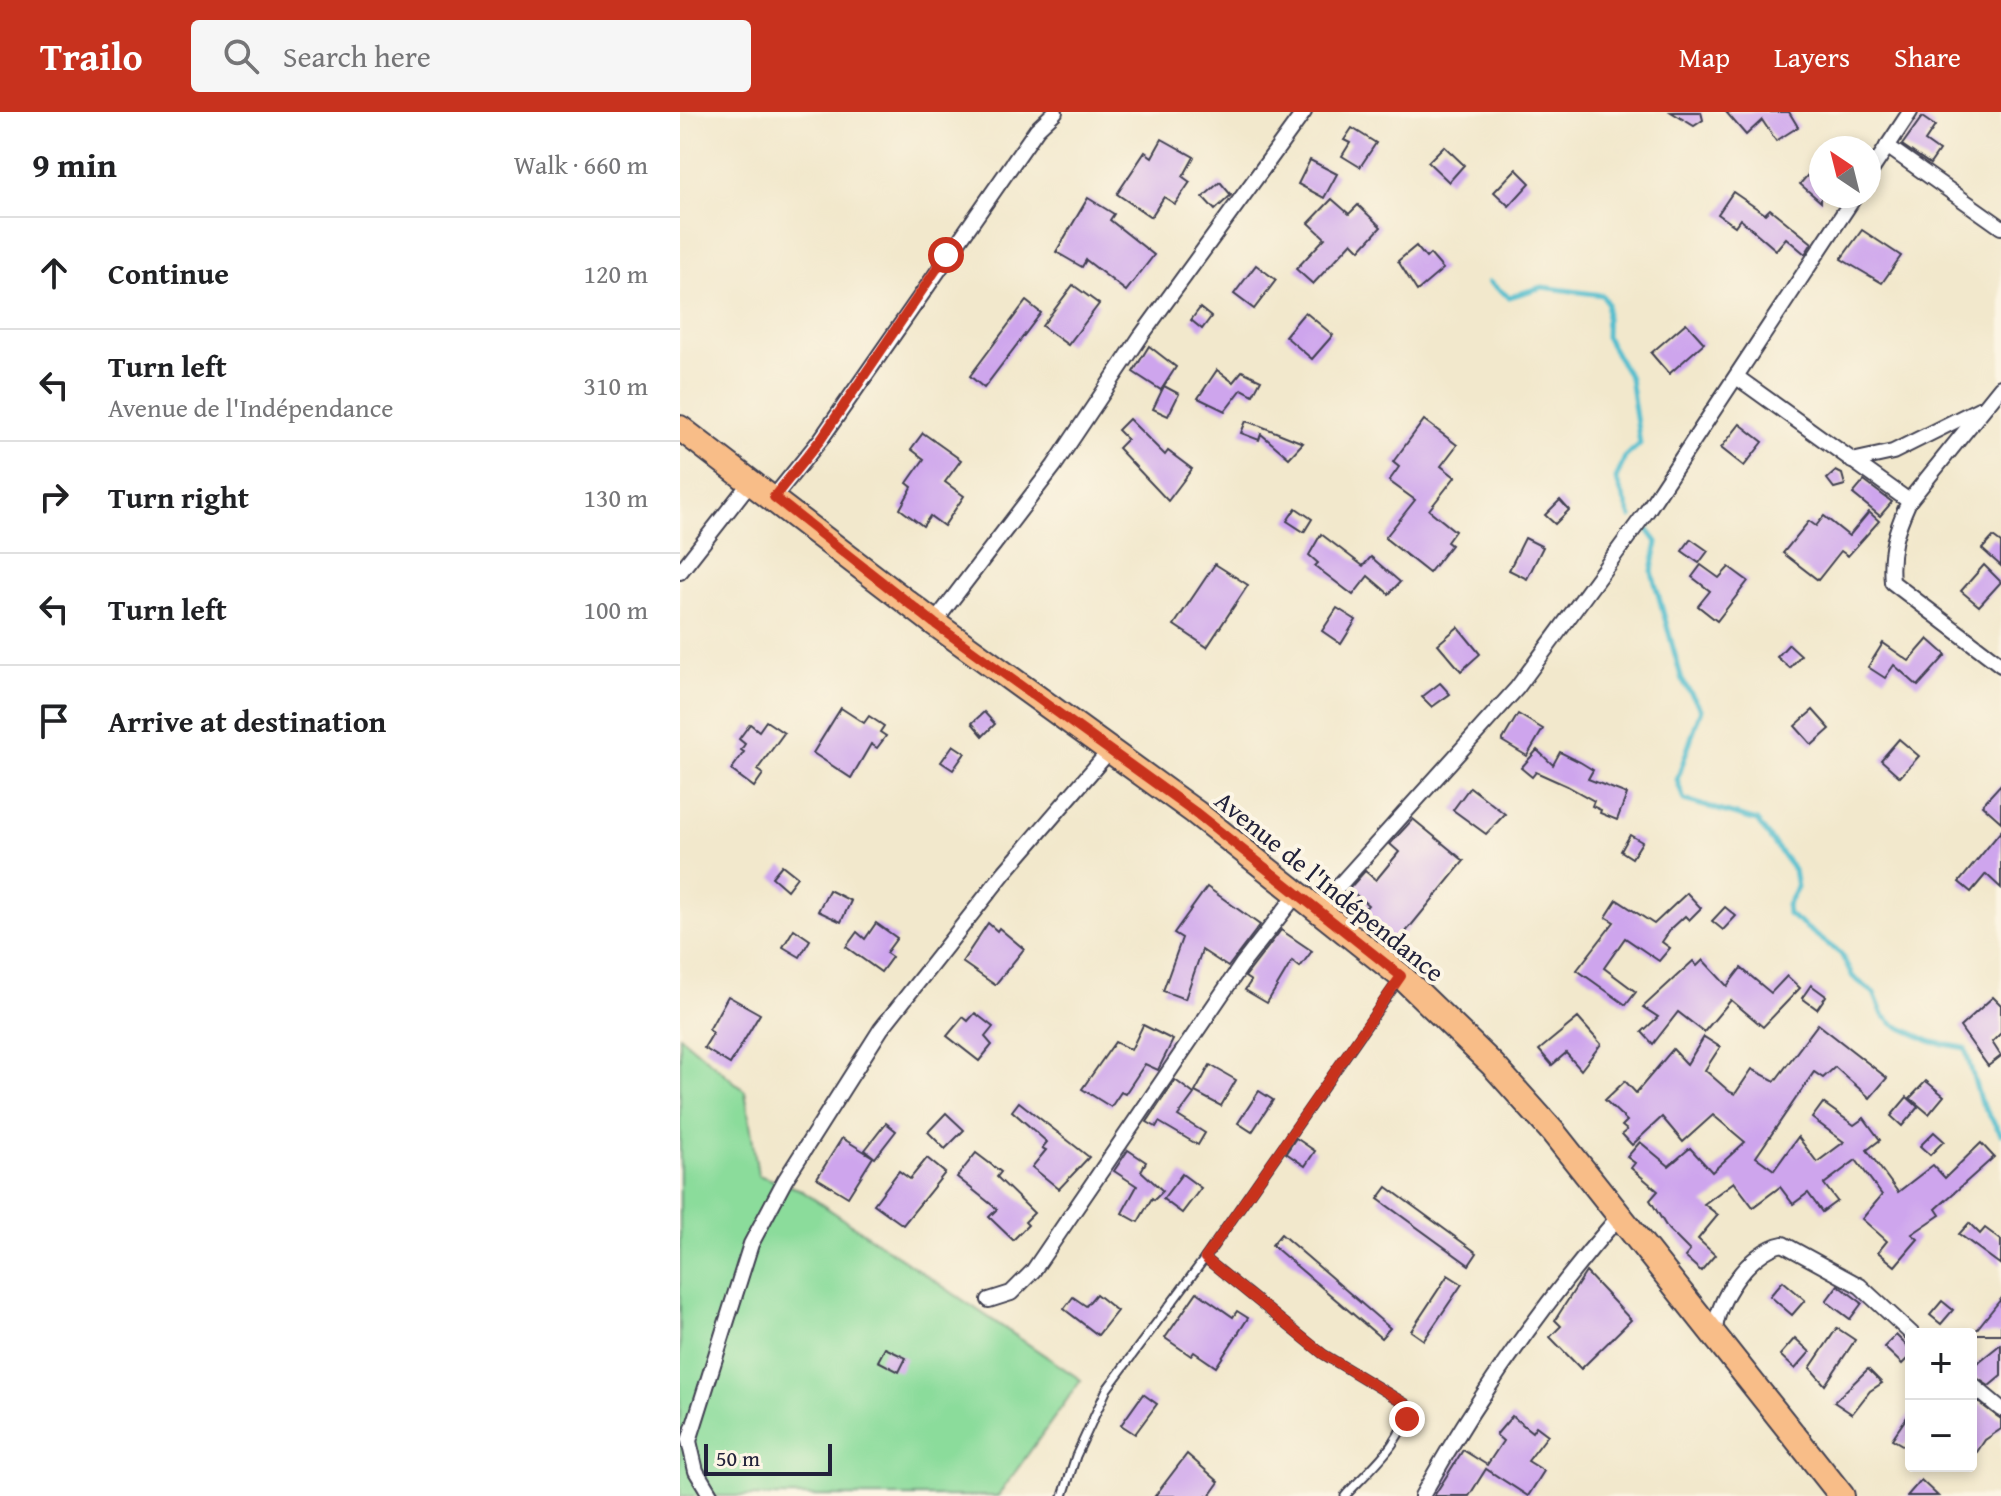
<!DOCTYPE html>
<meta charset="utf-8">
<style>
:root{--surface:#fff;--page:#f6f6f6;--text:#202124;--muted:#757577;--line:#e0e0e0;--accent:#c8321e}
body{margin:0;font-family:"Gentium Book Plus",serif;background:var(--page);color:var(--text)}
.controls{position:absolute;right:24px;bottom:24px;display:grid;overflow:hidden;border-radius:8px;box-shadow:0 4px 12px #0003}
.controls button{width:72px;height:72px;display:grid;place-items:center;padding:0;border:0;border-bottom:2px solid var(--line);background:var(--surface);color:var(--text);font:40px sans-serif}
.compass{position:absolute;left:1129px;top:24px;width:72px;height:72px;border-radius:50%;background:var(--surface);box-shadow:0 4px 12px #0003;rotate:325deg}
.scale{position:absolute;left:24px;bottom:20px;width:128px;box-sizing:border-box;padding-left:8px;border:4px solid #22223b;border-top:0;font-size:22px;line-height:28px;white-space:nowrap;color:#22223b;-webkit-text-stroke:6px #fcf5e5;paint-order:stroke}
.stop{position:absolute;width:24px;height:24px;margin:-18px;border:6px solid #c8321e;border-radius:50%;background:#fff}
.stop.end{background:#c8321e;border-color:#fff;box-shadow:0 2px 8px #0008}
.list{margin:0;padding:0;list-style:none}
h2{display:flex;justify-content:space-between;align-items:center;height:104px;margin:0;padding:0 32px;font-size:34px}
h2 small{font-size:26px;font-weight:400;color:var(--muted)}
.list li{display:grid;grid-template-columns:52px 1fr auto;gap:24px;align-items:center;box-sizing:border-box;height:112px;padding:0 32px;border-top:2px solid var(--line)}
.list b{display:block;font-size:30px;white-space:nowrap}
.list p{margin:0;font-size:26px;white-space:nowrap;color:var(--muted)}
.list em{font-size:26px;font-style:normal;color:var(--muted)}
.icon{flex:none;width:44px;height:44px;fill:none;stroke:currentColor;stroke-width:2;stroke-linecap:round;stroke-linejoin:round}
.map{position:relative;flex:none;width:1321px;height:1384px;overflow:hidden}
header{display:flex;align-items:center;gap:48px;box-sizing:border-box;height:112px;padding:0 40px;background:var(--accent);color:#fff}
header strong{font-size:38px}
nav{display:flex;gap:44px;margin-inline-start:auto;font-size:28px}
.search{width:560px;height:72px;background:var(--page);display:flex;align-items:center;gap:20px;box-sizing:border-box;padding:0 28px;border-radius:8px;color:var(--muted);font-size:30px}
main{display:flex}
aside{flex:1;background:var(--surface)}
.map>svg:first-child{display:block}
.green{fill:#8bdc9b;stroke:#567f6b;stroke-width:2}
.lines{fill:none;stroke-linecap:round;stroke-linejoin:round}
.stream{stroke:#53bece;stroke-width:5}
.building{fill:#cea5ed}
.service-casing{stroke:#414051;stroke-width:11}
.minor-casing{stroke:#414051;stroke-width:18}
.primary-casing{stroke:#414051;stroke-width:28}
.service{stroke:#fff;stroke-width:7}
.minor{stroke:#fff;stroke-width:14}
.primary{stroke:#f8bd88;stroke-width:24}
.route{stroke:#c8321e;stroke-width:10}
.labels{text-anchor:middle;dominant-baseline:central;stroke-width:8;stroke-linejoin:round;paint-order:stroke}
.street-label{font-size:26px;fill:#22223b;stroke:#fcf5e5}
</style>
<header>
<strong>Trailo</strong>
<div class="search"><svg class="icon" aria-label="search" viewBox="0 0 24 24"><circle cx="10" cy="10" r="6"/><path d="M15 15l6 6"/></svg>Search here</div>
<nav><a>Map</a><a>Layers</a><a>Share</a></nav>
</header>
<main>
<aside>
<h2>9 min<small>Walk · 660 m</small></h2>
<ul class="list">
<li><svg class="icon" aria-label="ahead" viewBox="0 0 24 24"><path d="M12 20V5M6 11l6-6 6 6"/></svg><div><b>Continue</b></div><em>120 m</em></li>
<li><svg class="icon" aria-label="left" viewBox="0 0 24 24"><path d="M17 20v-9H6M10 6l-5 5 5 5"/></svg><div><b>Turn left</b><p>Avenue de l'Indépendance</p></div><em>310 m</em></li>
<li><svg class="icon" aria-label="right" viewBox="0 0 24 24"><path d="M7 20v-9h11M14 6l5 5-5 5"/></svg><div><b>Turn right</b></div><em>130 m</em></li>
<li><svg class="icon" aria-label="left" viewBox="0 0 24 24"><path d="M17 20v-9H6M10 6l-5 5 5 5"/></svg><div><b>Turn left</b></div><em>100 m</em></li>
<li><svg class="icon" aria-label="arrive" viewBox="0 0 24 24"><path d="M6 21V4h12l-3 4 3 4H6"/></svg><div><b>Arrive at destination</b></div></li>
</ul>
</aside>
<div class="map">
<svg width="1321" height="1384" viewBox="0 0 1321 1384">
<rect width="100%" height="100%" fill="#fcf5e5"/>
<filter id="ink" filterUnits="userSpaceOnUse"><feTurbulence type="fractalNoise" baseFrequency=".0125" numOctaves="2"/><feDisplacementMap in="SourceGraphic" scale="16" xChannelSelector="R" yChannelSelector="G"/><feConvolveMatrix kernelMatrix="1 2 1 2 8 2 1 2 1" color-interpolation-filters="sRGB"/></filter>
<filter id="wash" filterUnits="userSpaceOnUse"><feTurbulence type="fractalNoise" baseFrequency=".006" numOctaves="4" result="noise"/><feDisplacementMap in="SourceGraphic" scale="32" xChannelSelector="R" yChannelSelector="G"/><feGaussianBlur stdDeviation="1.8" result="paint"/><feColorMatrix in="noise" values="0 0 0 0 0 0 0 0 0 0 0 0 0 0 0 0 0 1.4 0 .05"/><feComposite in="paint" operator="in"/></filter>
<g filter="url(#wash)">
<rect width="100%" height="100%" fill="#f2e8cc"/>
<polygon class="green" points="0,924 65,979 78,1063 119,1077 401,1268 318,1384 0,1384"/>
<g class="lines">
<g class="stream">
<polyline points="809,170 829,185 862,175 922,183 927,191 926,225 950,266 960,332 945,345 936,367 951,405"/>
<polyline points="965,414 977,430 972,460 1002,568 1021,597 997,668 1004,688 1077,709 1114,758 1117,775 1107,793 1108,802 1161,842 1173,865 1194,881 1203,903 1213,912 1252,930 1285,936 1300,988 1321,1022"/>
</g>
</g>
<g id="blocks">
<g class="building">
<polygon points="991,0 1021,0 1023,8 1014,14"/>
<polygon points="1046,0 1109,0 1118,15 1096,29 1082,8 1066,23"/>
<polygon points="1242,5 1255,14 1245,29 1259,39 1250,52 1222,33"/>
<polygon points="672,16 696,31 680,55 662,44 670,31 664,28"/>
<polygon points="482,27 514,45 503,65 510,70 495,92 484,85 471,105 437,82 465,40 472,45"/>
<polygon points="764,34 784,53 769,70 748,50"/>
<polygon points="630,48 657,62 644,86 618,72"/>
<polygon points="836,57 850,71 829,94 814,80"/>
<polygon points="1132,58 1141,65 1141,90 1120,72"/>
<polygon points="540,70 551,83 535,98 523,85"/>
<polygon points="1053,80 1085,102 1090,97 1132,131 1125,142 1106,126 1096,138 1060,107 1055,114 1038,102"/>
<polygon points="408,86 434,102 430,108 474,143 446,179 406,148 402,155 376,140"/>
<polygon points="652,87 669,102 678,93 701,115 680,138 672,130 633,172 616,157 645,126 629,111"/>
<polygon points="1182,118 1221,144 1202,171 1161,147"/>
<polygon points="736,134 746,146 750,142 763,157 737,179 718,149"/>
<polygon points="576,153 596,168 574,197 554,182"/>
<polygon points="393,173 419,192 388,233 362,214"/>
<polygon points="346,189 361,201 304,276 290,264"/>
<polygon points="520,196 531,205 522,217 511,208"/>
<polygon points="625,200 653,223 632,247 605,224"/>
<polygon points="1006,211 1024,231 989,262 971,241"/>
<polygon points="469,234 496,255 481,278 453,260"/>
<polygon points="537,258 553,270 562,259 581,268 573,283 562,277 545,299 518,286"/>
<polygon points="484,274 499,282 488,304 473,297"/>
<polygon points="449,307 485,343 488,339 512,357 488,389 438,336 447,327 438,318"/>
<polygon points="744,308 777,333 761,354 775,365 749,398 775,419 767,430 771,433 749,461 705,426 735,388 709,369 719,355 713,350"/>
<polygon points="566,309 578,313 623,331 609,346 581,322 579,328 561,321"/>
<polygon points="1060,312 1083,330 1064,354 1041,336"/>
<polygon points="243,321 281,348 265,370 284,384 264,414 250,404 243,414 220,397 232,375 227,371 244,347 231,337"/>
<polygon points="1156,359 1162,362 1165,373 1154,376 1147,367"/>
<polygon points="1184,369 1212,390 1200,404 1173,382"/>
<polygon points="880,388 889,398 875,412 865,403"/>
<polygon points="616,396 632,407 624,420 607,409"/>
<polygon points="1189,400 1199,409 1168,444 1161,439 1138,468 1103,441 1129,409 1136,414 1144,404 1169,424"/>
<polygon points="641,422 683,454 691,445 720,470 709,482 688,464 673,483 635,454 638,451 629,443"/>
<polygon points="1313,425 1321,431 1321,454 1302,437"/>
<polygon points="845,426 863,435 847,467 829,458"/>
<polygon points="1011,427 1028,439 1019,451 1002,439"/>
<polygon points="535,452 568,473 527,535 494,513"/>
<polygon points="1021,453 1039,466 1049,455 1068,469 1037,509 1018,494 1030,479 1012,465"/>
<polygon points="1304,453 1321,470 1299,494 1281,479"/>
<polygon points="657,496 676,508 661,532 642,519"/>
<polygon points="778,515 800,542 781,559 758,532"/>
<polygon points="1248,527 1266,543 1238,574 1214,553 1205,566 1188,555 1203,531 1229,549"/>
<polygon points="1109,532 1121,543 1110,556 1097,545"/>
<polygon points="760,571 770,582 752,595 742,585"/>
<polygon points="161,596 184,611 189,604 204,614 200,620 206,624 197,636 191,632 171,666 133,641"/>
<polygon points="1133,598 1150,617 1132,633 1115,614"/>
<polygon points="304,600 315,612 303,624 292,611"/>
<polygon points="838,602 863,617 847,644 822,629"/>
<polygon points="86,609 104,621 77,658 83,662 74,675 51,658 64,640 61,638 65,632 59,627 70,612 79,619"/>
<polygon points="1219,627 1239,644 1220,665 1201,648"/>
<polygon points="273,633 285,641 273,658 261,650"/>
<polygon points="857,638 873,653 880,640 900,650 913,658 908,667 947,682 937,708 920,701 921,698 912,694 914,689 887,674 856,660 852,665 841,656"/>
<polygon points="1321,672 1321,710 1302,693"/>
<polygon points="790,675 825,702 806,722 773,698"/>
<polygon points="733,707 784,749 716,832 680,802 688,793 669,777 685,759 696,768 719,740 710,732"/>
<polygon points="1321,719 1321,776 1306,762 1291,780 1279,770"/>
<polygon points="950,723 962,730 952,746 941,739"/>
<polygon points="102,753 117,765 107,778 92,765"/>
<polygon points="527,775 580,813 548,855 522,838 505,887 483,879 502,826 494,821"/>
<polygon points="149,778 171,789 161,810 138,799"/>
<polygon points="1007,781 1021,796 1009,808 1005,804 991,817 982,830 990,836 979,849 945,826 924,856 956,880 946,893 897,858 934,810 926,805 937,788 974,812"/>
<polygon points="1045,795 1056,804 1043,818 1032,809"/>
<polygon points="196,811 217,826 206,841 212,845 201,860 166,835 177,820 185,827"/>
<polygon points="308,811 317,819 319,816 344,837 315,873 282,850"/>
<polygon points="114,817 130,828 120,845 103,835"/>
<polygon points="601,818 632,839 620,855 612,849 587,891 565,878 571,869 565,865"/>
<polygon points="1023,848 1047,874 1061,856 1091,881 1107,864 1120,876 1083,915 1051,888 1024,920 998,900 973,932 962,920 978,905 963,895 1013,849 1017,854"/>
<polygon points="1131,873 1146,884 1137,897 1122,886"/>
<polygon points="48,884 80,902 50,952 24,936 33,921 29,918"/>
<polygon points="1313,885 1321,893 1321,921 1312,930 1321,944 1308,954 1280,915"/>
<polygon points="295,901 313,915 305,925 312,933 299,949 267,924 283,905 288,909"/>
<polygon points="898,906 921,932 901,958 886,941 872,953 859,938"/>
<polygon points="1138,912 1207,966 1190,986 1155,955 1143,966 1134,960 1076,1045 1094,1058 1118,1025 1137,1050 1164,1030 1132,1006 1143,991 1174,1013 1184,1006 1200,1028 1187,1038 1218,1080 1253,1053 1265,1066 1301,1031 1314,1045 1256,1097 1260,1103 1232,1122 1238,1127 1215,1154 1198,1140 1207,1129 1182,1107 1202,1083 1176,1048 1144,1072 1157,1089 1142,1100 1128,1081 1113,1092 1100,1075 1073,1095 1054,1070 1024,1092 1038,1103 1018,1127 1035,1143 1021,1159 1005,1145 1010,1139 988,1117 970,1088 978,1079 951,1056 955,1051 947,1045 960,1030 989,1054 1010,1036 1032,1060 1065,1030 1033,1003 1003,1030 982,1005 952,1033 942,1022 947,1018 942,1014 947,1009 925,988 945,969 956,981 993,937 1007,952 1024,925 1040,935 1025,958 1050,980 1055,982 1072,957 1095,969"/>
<polygon points="463,913 493,928 478,958 465,952 445,982 441,980 431,995 402,977 435,930 451,938"/>
<polygon points="530,953 556,968 541,994 515,980"/>
<polygon points="495,968 514,982 498,1004 525,1021 518,1033 479,1010 476,1015 467,1010"/>
<polygon points="1246,969 1264,984 1249,1002 1230,986"/>
<polygon points="579,979 593,988 572,1020 558,1011"/>
<polygon points="1227,985 1238,995 1222,1014 1211,1004"/>
<polygon points="339,990 409,1045 379,1077 352,1055 366,1038 362,1036 367,1030 332,999"/>
<polygon points="266,1001 284,1018 265,1037 248,1020"/>
<polygon points="206,1011 216,1019 195,1046 185,1038"/>
<polygon points="1254,1020 1264,1029 1250,1043 1240,1034"/>
<polygon points="162,1026 193,1045 168,1085 137,1066"/>
<polygon points="616,1026 635,1039 625,1054 606,1041"/>
<polygon points="448,1038 466,1050 461,1059 483,1079 474,1088 472,1086 458,1110 442,1101 457,1074 434,1059"/>
<polygon points="296,1041 321,1060 317,1065 354,1101 345,1110 348,1113 333,1128 309,1105 317,1097 277,1065"/>
<polygon points="247,1046 265,1061 223,1113 194,1092 219,1059 230,1067"/>
<polygon points="502,1062 521,1076 502,1101 483,1087"/>
<polygon points="707,1075 797,1141 789,1153 698,1087"/>
<polygon points="1289,1111 1300,1122 1305,1116 1321,1128 1321,1153 1279,1122"/>
<polygon points="601,1122 710,1216 701,1226 592,1133"/>
<polygon points="906,1160 951,1208 901,1257 870,1225 881,1214 875,1208"/>
<polygon points="768,1163 782,1172 744,1228 731,1219"/>
<polygon points="1103,1169 1125,1188 1112,1203 1090,1184"/>
<polygon points="1158,1173 1182,1191 1170,1207 1146,1189"/>
<polygon points="517,1180 553,1205 557,1199 568,1206 536,1255 514,1240 511,1244 485,1226"/>
<polygon points="416,1182 437,1199 418,1223 384,1197 393,1185 406,1194"/>
<polygon points="1321,1187 1321,1222 1293,1222"/>
<polygon points="1262,1189 1273,1198 1261,1212 1250,1203"/>
<polygon points="1157,1216 1175,1228 1145,1273 1130,1256"/>
<polygon points="1216,1223 1231,1238 1231,1243 1222,1252 1204,1235"/>
<polygon points="1115,1226 1130,1240 1115,1257 1100,1243"/>
<polygon points="1321,1232 1321,1264 1309,1274 1291,1262 1291,1256"/>
<polygon points="205,1236 226,1246 219,1260 198,1249"/>
<polygon points="1188,1257 1202,1271 1190,1279 1172,1302 1154,1290"/>
<polygon points="463,1282 477,1292 455,1322 441,1313"/>
<polygon points="1291,1285 1321,1307 1321,1317 1305,1328 1291,1349"/>
<polygon points="1231,1299 1231,1323 1224,1334 1212,1327"/>
<polygon points="832,1304 852,1320 856,1314 868,1323 848,1349 864,1359 848,1384 806,1357 789,1384 754,1384 783,1338 807,1353 823,1329 816,1323"/>
<polygon points="507,1342 539,1370 529,1384 475,1384"/>
<polygon points="1241,1368 1258,1384 1227,1384"/>
</g>
</g>
</g>
<g filter="url(#ink)">
<use href="#blocks" fill-opacity="0" stroke="#414051" stroke-width="2"/>
<g class="lines">
<defs>
<g id="service">
<path d="M525 1146 643 1242 726 1292C729 1327 687 1359 665 1384"/>
<polyline points="383,1384 396,1344 427,1277 525,1146 718,869"/>
</g>
<g id="minor">
<polyline points="1207,34 1321,115"/>
<polyline points="1189,62 1230,0"/>
<path d="M1058 266 1229 389C1216 418 1209 439 1212 470L1321 553"/>
<polyline points="1172,349 1213,340 1299,297"/>
<polyline points="94,385 141,327 357,17 375,0"/>
<polyline points="1229,389 1321,275"/>
<polyline points="0,460 72,368"/>
<polyline points="254,511 374,354 461,224 624,0"/>
<polyline points="638,797 837,576 967,399 1175,84"/>
<polyline points="309,1188 331,1181 353,1159 563,851 617,782"/>
<path d="M1035 1223C1034 1190 1070 1138 1103 1132L1180 1174 1232 1222"/>
<polyline points="1291,1272 1321,1297"/>
<polyline points="31,1384 16,1359 9,1329 71,1132 105,1068 201,917 324,761 431,637"/>
<path d="M742 1384C797 1285 866 1188 940 1103"/>
</g>
<polyline id="primary" points="0,316 254,511 515,700 721,864 813,953 873,1020 1162,1384"/>
</defs>
<use href="#service" class="service-casing"/>
<use href="#minor" class="minor-casing"/>
<use href="#primary" class="primary-casing"/>
<use href="#service" class="service"/>
<use href="#minor" class="minor"/>
<use href="#primary" class="primary"/>
</g>
</g>
<g class="lines" filter="url(#ink)">
<polyline class="route" points="266,143 141,327 94,385 254,511 515,700 721,864 525,1146 643,1242 726,1292 727,1307"/>
</g>
<g class="labels">
<g class="street-label">
<text transform="translate(650 774) rotate(39)">Avenue de l'Indépendance</text>
</g>
</g>
</svg>
<div class="controls">
<button>+</button>
<button>−</button>
</div>
<svg class="compass" viewBox="-18 -18 36 36"><path d="M0-13l5 13h-10z" fill="#e53935"/><path d="M0 13l5-13h-10z" fill="#757577"/></svg>
<div class="scale">50 m</div>
<div class="stop" style="left:266px;top:143px"></div>
<div class="stop end" style="left:727px;top:1307px"></div>
</div>
</main>
